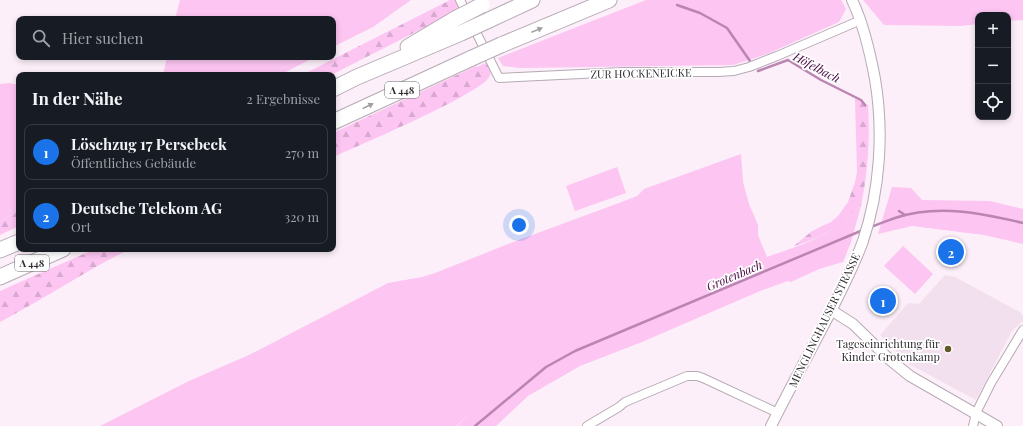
<!DOCTYPE html>
<html lang="de">
<meta charset="utf-8">
<style>
:root{--surface:#171b24;--page:#242831;--text:#f1f3f6;--muted:#9ea1a6;--line:#363941;--accent:#1a73e8}
body{margin:0;font-family:"Playfair Display",serif;background:var(--page);color:var(--text)}
.controls{position:absolute;right:12px;top:12px;display:grid;overflow:hidden;border-radius:8px;box-shadow:0 2px 6px #0003}
.controls button{width:36px;height:36px;display:grid;place-items:center;padding:0;border:0;border-bottom:1px solid var(--line);background:var(--surface);color:var(--text);font:20px sans-serif}
.you{position:absolute;left:519px;top:225px;width:14px;height:14px;margin:-10px;border:3px solid #fff;border-radius:50%;background:#1a73e8;box-shadow:0 0 0 6px #1a73e833}
.badge{display:grid;place-items:center;width:26px;height:26px;border-radius:50%;background:var(--accent);color:#fff;font-size:13px;font-weight:700}
.pin{position:absolute;translate:-50% -50%;border:2px solid #fff;box-shadow:0 1px 4px #0006}
.list{margin:0;padding:0;list-style:none}
h2{display:flex;justify-content:space-between;align-items:center;height:52px;margin:0;padding:0 16px;font-size:17px}
h2 small{font-size:13px;font-weight:400;color:var(--muted)}
.list li{display:grid;grid-template-columns:26px 1fr auto;gap:12px;align-items:center;box-sizing:border-box;height:56px;margin:0 8px 8px;padding:0 8px;border:1px solid var(--line);border-radius:8px}
.list b{display:block;font-size:15px;white-space:nowrap}
.list p{margin:0;font-size:13px;white-space:nowrap;color:var(--muted)}
.list em{font-size:13px;font-style:normal;color:var(--muted)}
.icon{flex:none;width:22px;height:22px;fill:none;stroke:currentColor;stroke-width:2;stroke-linecap:round;stroke-linejoin:round}
.map{position:relative;flex:none;width:1023px;height:426px;overflow:hidden}
.search{position:absolute;background:var(--surface);box-shadow:0 2px 6px #0003;left:16px;top:16px;width:320px;height:44px;display:flex;align-items:center;gap:10px;box-sizing:border-box;padding:0 14px;border-radius:8px;color:var(--muted);font-size:15px}
.panel{position:absolute;background:var(--surface);box-shadow:0 2px 6px #0003;left:16px;top:72px;width:320px;height:180px;border-radius:8px}
.map>svg:first-child{display:block}
.built{fill:#f3e0ef}
.green{fill:#fcc5f2}
.forest{fill:url(#forest-firs)}
.lines{fill:none;stroke-linecap:round;stroke-linejoin:round}
.stream{stroke:#ba86b1;stroke-width:2.5}
.minor-casing{stroke:#b6aab4;stroke-width:10}
.tertiary-casing{stroke:#b6aab4;stroke-width:12}
.motorway-casing{stroke:#b6aab4;stroke-width:17}
.minor{stroke:#fff;stroke-width:8}
.tertiary{stroke:#fff;stroke-width:10}
.motorway{stroke:#fff;stroke-width:15}
.motorway-bridge-casing{stroke:#b6aab4;stroke-width:17;stroke-linecap:butt}
.motorway-bridge{stroke:#fff;stroke-width:15}
.oneway{fill:#a19fa0}
.poi-dot{fill:#625a27;stroke:#fff;stroke-width:1.5}
.labels{text-anchor:middle;dominant-baseline:central;stroke-width:3.5;stroke-linejoin:round;paint-order:stroke}
.shield{fill:#fff;stroke:#6d696c;stroke-width:1}
.shield-label{font-size:10px;font-weight:bold;fill:#2e292d}
.street-label{font-size:11px;fill:#2e292d;stroke:#fff}
.poi-label{font-size:11px;fill:#2e292d;stroke:#fff;text-anchor:end}
.water-label{font-size:12px;font-style:italic;fill:#470641;stroke:#fff}
</style>
<div class="map">
<svg width="1023" height="426" viewBox="0 0 1023 426">
<defs>
<pattern id="forest-firs" width="22" height="20" patternUnits="userSpaceOnUse"><rect width="22" height="20" fill="#fcc5f2"/><path d="M5 1l3.5 6h-7zM16 11l3.5 6h-7z" fill="#d8a9d0"/></pattern>
</defs>
<rect width="100%" height="100%" fill="#fceff9"/>
<polygon class="built" points="945,275 955,277 1020,312 1023,316 1023,321 1012,331 976,400 907,363 880,335 908,303 919,304"/>
<g class="green">
<polygon points="180,0 411,0 373,27 333,47 333,19 175,19"/>
<polygon points="646,0 841,0 846,9 839,22 767,54 733,65 520,68 503,66 498,58"/>
<polygon points="863,0 1023,0 1023,20 1008,21 1008,15 978,15 978,24 961,26 884,25"/>
<polygon points="167,57 315,57 280,75 163,75"/>
<polygon points="9,83 19,85 19,211 0,221 0,84"/>
<path d="M741 154 743 182 749 204 758 225V235L767 257C786 250 817 241 832 229 842 221 850 212 861 206L851 242 843 262 819 269 791 282 788 281 760 291 642 342 580 366 528 396 496 426H457L472 412 456 426H100L189 381 249 355 388 283 422 277 435 273 516 241 627 200 637 196 644 189Z"/>
<polygon points="617,167 626,193 575,211 566,186"/>
<polygon points="892,187 911,188 922,200 990,201 1023,209 1023,244 984,235 912,226 878,234"/>
<polygon points="903,246 933,274 915,294 884,266"/>
</g>
<g class="forest">
<polygon points="450,0 455,0 459,10 331,75 302,75"/>
<path d="M488 62C490 67 492 73 489 77 482 93 356 147 333 157V133L476 66 477 67Z"/>
<path d="M855 98 868 105C870 139 868 172 861 206 850 212 842 222 832 229 821 237 807 242 794 246L812 231 831 222 838 216 848 202 855 182 857 172Z"/>
<polygon points="19,211 19,226 0,235 0,221"/>
<path d="M95 249H130C85 271 44 299 0 322V291Z"/>
</g>
<g class="lines">
<g class="stream">
<polyline points="677,5 700,13 727,28 750,61"/>
<polyline points="758,71 788,60 821,80 861,100 865,105"/>
<polyline points="899,211 905,215"/>
<path d="M869 228C878 224 887 221 895 218 938 204 981 213 1023 223"/>
<polyline points="475,426 546,367 575,351 863,230"/>
</g>
<defs>
<g id="minor">
<polyline points="460,0 499,78 623,72 718,72 734,71 749,67 777,56 861,20"/>
<polyline points="587,426 619,407 625,402 687,376 697,376 703,378 778,413"/>
<polyline points="973,426 976,413 991,383 1023,330"/>
</g>
<g id="tertiary">
<polyline points="831,310 853,324 889,359 910,376 997,426"/>
<path d="M771 426C790 388 811 350 830 313 842 289 854 266 863 241 880 190 884 132 875 79 870 52 864 25 852 0"/>
</g>
<g id="motorway">
<polyline points="489,20 532,0"/>
<polyline points="501,45 609,0"/>
<polyline points="408,47 455,19"/>
<polyline points="333,89 357,77 461,33"/>
<polyline points="333,122 472,58"/>
<polyline points="0,250 19,242"/>
<polyline points="0,277 63,249"/>
</g>
</defs>
<use href="#minor" class="minor-casing"/>
<use href="#tertiary" class="tertiary-casing"/>
<use href="#motorway" class="motorway-casing"/>
<use href="#minor" class="minor"/>
<use href="#tertiary" class="tertiary"/>
<use href="#motorway" class="motorway"/>
<defs>
<g id="motorway-bridge">
<polyline points="455,19 482,5"/>
<polyline points="461,33 489,20"/>
<polyline points="472,58 501,45"/>
</g>
</defs>
<use href="#motorway-bridge" class="motorway-bridge-casing"/>
<use href="#motorway-bridge" class="motorway-bridge"/>
</g>
<defs><path id="oneway-solid" d="M-6-.8H1V-3.2L6.5 0L1 3.2V.8H-6Z"/></defs>
<g class="oneway">
<use href="#oneway-solid" transform="translate(537 30) rotate(-22)"/>
<use href="#oneway-solid" transform="translate(368 106) rotate(-26)"/>
</g>
<circle class="poi-dot" cx="948" cy="349" r="4"/>
<g class="labels">
<g class="shield">
<rect x="385" y="82" width="34" height="16" rx="3"/>
<rect x="15" y="255" width="34" height="16" rx="3"/>
</g>
<g class="shield-label">
<text x="402" y="90">A 448</text>
<text x="32" y="263">A 448</text>
</g>
<g class="street-label">
<text transform="translate(641 73) rotate(-1)">ZUR HOCKENEICKE</text>
<text transform="translate(824 320) rotate(-64)">MENGLINGHAUSER STRASSE</text>
</g>
<g class="poi-label">
<text x="940" y="343">Tageseinrichtung für<tspan x="940" dy="13">Kinder Grotenkamp</tspan></text>
</g>
<g class="water-label">
<text transform="translate(817 67) rotate(28)">Höfelbach</text>
<text transform="translate(734 275) rotate(-23)">Grotenbach</text>
</g>
</g>
</svg>
<div class="controls">
<button>+</button>
<button>−</button>
<button><svg class="icon" aria-label="locate" viewBox="0 0 24 24"><circle cx="12" cy="12" r="6"/><path d="M12 2v4M12 18v4M2 12h4M18 12h4"/></svg></button>
</div>
<div class="you"></div>
<div class="pin badge" style="left:883px;top:301px">1</div>
<div class="pin badge" style="left:951px;top:252px">2</div>
<div class="search"><svg class="icon" aria-label="search" viewBox="0 0 24 24"><circle cx="10" cy="10" r="6"/><path d="M15 15l6 6"/></svg>Hier suchen</div>
<section class="panel">
<h2>In der Nähe<small>2 Ergebnisse</small></h2>
<ul class="list">
<li><span class="badge">1</span><div><b>Löschzug 17 Persebeck</b><p>Öffentliches Gebäude</p></div><em>270 m</em></li>
<li><span class="badge">2</span><div><b>Deutsche Telekom AG</b><p>Ort</p></div><em>320 m</em></li>
</ul>
</section>
</div>
